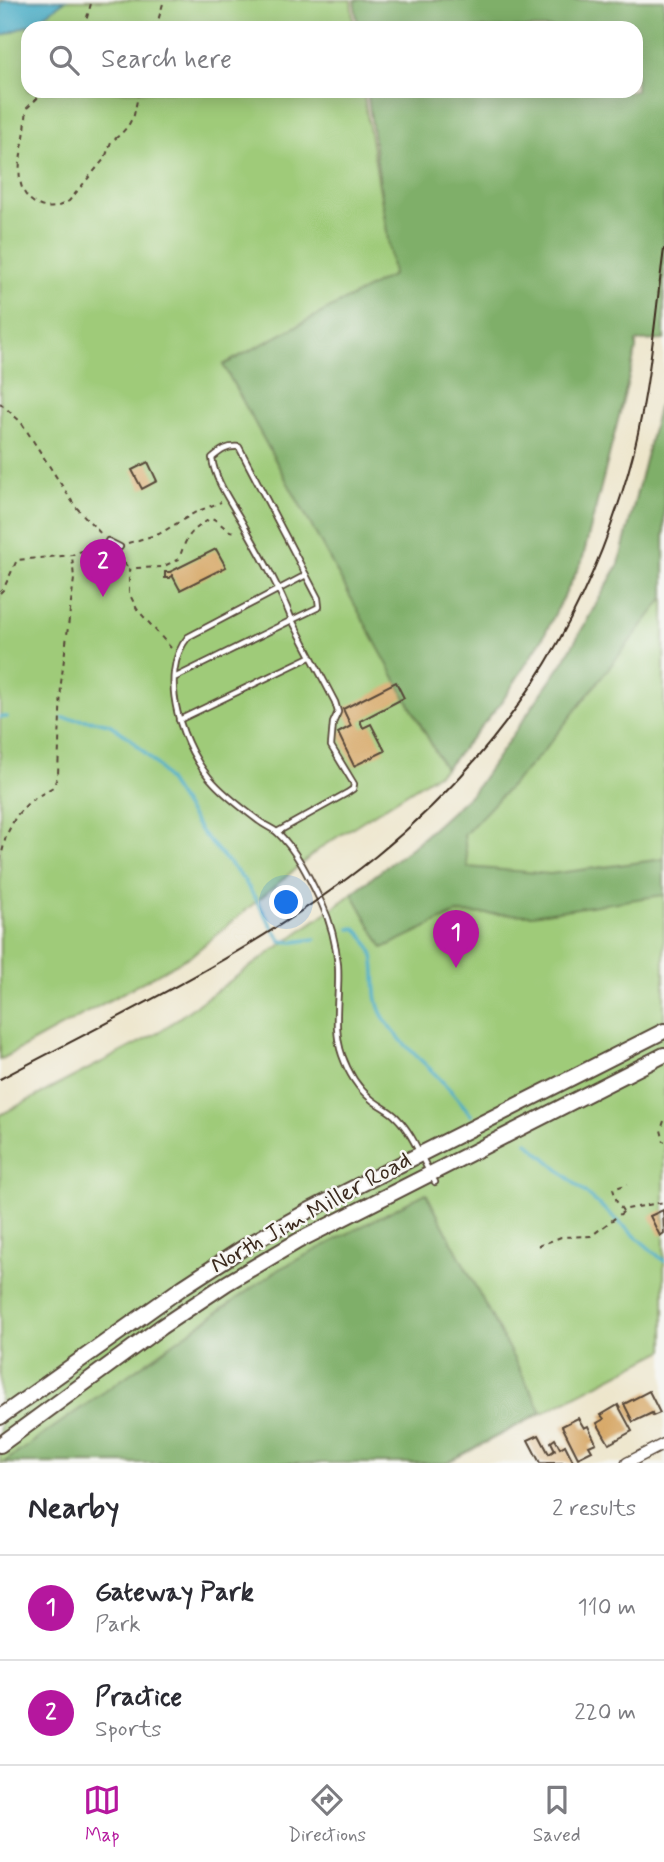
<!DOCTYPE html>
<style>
:root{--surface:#fff;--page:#f7f7f7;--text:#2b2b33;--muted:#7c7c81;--line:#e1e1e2;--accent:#b5179e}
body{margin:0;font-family:Mynerve,sans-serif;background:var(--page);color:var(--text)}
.you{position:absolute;left:287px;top:903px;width:24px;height:24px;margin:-18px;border:5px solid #fff;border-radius:50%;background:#1a73e8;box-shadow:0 0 0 10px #1a73e833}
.badge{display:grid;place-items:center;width:46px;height:46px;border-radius:50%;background:var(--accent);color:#fff;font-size:23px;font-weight:700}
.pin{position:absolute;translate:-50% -58px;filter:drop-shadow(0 2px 4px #0008)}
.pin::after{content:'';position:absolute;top:37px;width:24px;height:21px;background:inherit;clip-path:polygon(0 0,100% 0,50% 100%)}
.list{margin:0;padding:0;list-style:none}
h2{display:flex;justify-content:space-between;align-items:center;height:91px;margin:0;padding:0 28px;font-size:30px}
h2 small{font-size:23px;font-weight:400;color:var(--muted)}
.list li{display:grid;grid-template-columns:46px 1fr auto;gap:21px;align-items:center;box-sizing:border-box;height:105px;padding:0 28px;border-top:2px solid var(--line)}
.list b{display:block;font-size:26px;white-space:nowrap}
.list p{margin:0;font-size:23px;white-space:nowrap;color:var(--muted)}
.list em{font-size:23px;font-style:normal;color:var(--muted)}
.icon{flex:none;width:38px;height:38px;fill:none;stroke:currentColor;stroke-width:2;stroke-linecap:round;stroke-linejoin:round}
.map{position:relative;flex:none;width:664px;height:1463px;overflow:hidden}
.search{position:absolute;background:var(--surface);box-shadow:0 4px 18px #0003;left:21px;right:21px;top:21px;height:77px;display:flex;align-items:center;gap:18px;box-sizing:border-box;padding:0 24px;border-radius:21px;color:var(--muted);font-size:26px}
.sheet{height:301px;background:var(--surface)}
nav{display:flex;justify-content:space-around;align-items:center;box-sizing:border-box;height:98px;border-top:2px solid var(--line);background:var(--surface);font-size:19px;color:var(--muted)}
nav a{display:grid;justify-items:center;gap:4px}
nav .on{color:var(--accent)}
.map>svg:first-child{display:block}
.green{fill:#9fcb79;stroke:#6d7a4c;stroke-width:2}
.forest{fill:#7faf69;stroke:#5d6c44;stroke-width:2}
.water{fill:#45abc5;stroke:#406a72;stroke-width:2}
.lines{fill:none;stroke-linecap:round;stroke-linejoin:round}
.stream{stroke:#45abc5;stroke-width:3.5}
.building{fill:#d7a867}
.lane-casing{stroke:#564638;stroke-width:8}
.street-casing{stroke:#564638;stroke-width:13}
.secondary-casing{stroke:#564638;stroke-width:18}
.path{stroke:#564638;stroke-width:2;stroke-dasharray:5 5;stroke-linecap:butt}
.lane{stroke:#fff;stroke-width:4.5}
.street{stroke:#fff;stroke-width:10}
.secondary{stroke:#fff;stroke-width:14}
.tram{stroke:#3b2a1e;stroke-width:2}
.labels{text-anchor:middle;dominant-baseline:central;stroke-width:5;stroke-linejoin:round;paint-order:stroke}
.street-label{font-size:24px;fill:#3b2a1e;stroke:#f6f6f2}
</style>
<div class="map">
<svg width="664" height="1463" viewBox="0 0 664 1463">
<rect width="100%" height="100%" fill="#f6f6f2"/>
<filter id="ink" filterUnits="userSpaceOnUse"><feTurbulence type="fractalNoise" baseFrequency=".0143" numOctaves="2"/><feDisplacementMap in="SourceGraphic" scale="14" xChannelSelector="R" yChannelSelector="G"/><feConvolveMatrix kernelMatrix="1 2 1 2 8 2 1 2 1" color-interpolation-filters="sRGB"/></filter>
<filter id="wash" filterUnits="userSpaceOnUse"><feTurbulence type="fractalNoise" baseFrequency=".00686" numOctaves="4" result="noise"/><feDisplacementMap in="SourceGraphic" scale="28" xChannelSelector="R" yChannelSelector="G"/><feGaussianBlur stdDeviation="1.57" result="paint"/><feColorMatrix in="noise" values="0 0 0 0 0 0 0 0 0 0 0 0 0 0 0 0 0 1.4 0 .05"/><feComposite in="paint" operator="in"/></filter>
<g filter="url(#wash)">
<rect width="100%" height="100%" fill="#ede5ca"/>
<g class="green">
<polygon points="0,0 351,0 354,28 28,28 28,91 363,91 394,275 636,349 582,561 542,639 501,703 445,769 323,846 192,955 0,1060"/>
<polygon points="664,385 664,1350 446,1463 0,1463 0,1115 156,1034 341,902 416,844 474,791 564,661 619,564"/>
</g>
<g class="forest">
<polygon points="354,0 664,0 664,340 636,341 636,349 582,561 542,639 501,703 445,769 223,365 393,275 367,91 636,91 636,28 358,28"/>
<polygon points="664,385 664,598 541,754 464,835 468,867 550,874 664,859 664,895 532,915 456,913 383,948 352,893 416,844 474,791 564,661 619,564"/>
<polygon points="426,1193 542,1412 446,1463 3,1463 279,1269"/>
</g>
<polygon class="water" points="6,0 66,0 34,23 1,36 0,3"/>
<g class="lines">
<g class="stream">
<polyline points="0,717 7,717"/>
<polyline points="63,718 96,721 109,724 130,738 159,767 202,833 244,880 281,941 294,942 315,939"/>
<path d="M350 929 355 928C389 958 365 987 384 1018 397 1039 418 1057 435 1074 448 1087 460 1101 471 1115"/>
<polyline points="527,1142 664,1261"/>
</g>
</g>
<g id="blocks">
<g class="building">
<polygon points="148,462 157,481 142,489 132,470"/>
<polygon points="216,549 226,567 180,590 172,575 170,578 165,578 165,572 170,572"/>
<polygon points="396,682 404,698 360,721 363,728 371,724 385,751 354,766 338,733 351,726 343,709"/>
<polygon points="663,1210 664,1233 660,1236 650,1216"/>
<polygon points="649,1391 660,1413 653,1416 652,1413 633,1422 624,1404"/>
<polygon points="618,1405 632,1431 609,1444 597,1423 604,1419 601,1415"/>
<polygon points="578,1418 584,1428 588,1426 596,1443 589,1446 592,1451 578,1458 562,1426"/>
<polygon points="539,1435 549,1454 555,1450 551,1442 555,1439 560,1448 565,1445 574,1463 540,1463 528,1440"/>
</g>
</g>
</g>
<g filter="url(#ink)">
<use href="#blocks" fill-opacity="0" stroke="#564638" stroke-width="2"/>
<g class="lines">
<defs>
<g id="lane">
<polyline points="108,541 120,547"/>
<path d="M174 678 292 620C279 587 262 557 245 527 233 505 215 482 212 458 221 450 227 446 239 447L306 575 188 637C156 675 183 751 214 783 227 797 243 809 259 821 264 825 271 828 277 832 297 851 310 879 322 904 331 923 336 945 338 965 340 996 332 1026 342 1055 348 1072 358 1088 371 1099 379 1106 390 1110 397 1118 414 1135 422 1161 435 1182"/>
<polyline points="179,720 310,657"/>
<polyline points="277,832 347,793 353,789 354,784 331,746 333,723 338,712 335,702 292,620 319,607 318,598 306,575"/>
</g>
<polyline id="street" points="627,1463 664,1444"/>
<g id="secondary">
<polyline points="0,1417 183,1287 246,1246 308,1211 664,1031"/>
<polyline points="0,1445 161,1327 227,1283 298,1241 367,1206 664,1055"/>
</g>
</defs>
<use href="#lane" class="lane-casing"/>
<use href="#street" class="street-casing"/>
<use href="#secondary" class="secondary-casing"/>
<g class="path">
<polyline points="84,28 92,0"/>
<polyline points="156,28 164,0"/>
<path d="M45 91 27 108C26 115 26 122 25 130 22 154 9 191 38 205 49 210 59 207 69 201L105 158 111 142 121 134 128 126 134 115 139 91"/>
<polyline points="0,403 21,422 75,506 103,536"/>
<polyline points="128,543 159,534 196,512 221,502"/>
<polyline points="119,554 129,570"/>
<polyline points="0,593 3,590 17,560 72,555 99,544"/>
<path d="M171 648 137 609 129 593V570L137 568 162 567 179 559C187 535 190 532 211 518 222 521 226 535 238 531"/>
<polyline points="0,861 6,836 16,816 29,802 53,787 58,776 61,683 74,579 72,555"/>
<polyline points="664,1121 661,1130 664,1142"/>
<polyline points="623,1211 617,1202 613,1189 628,1184"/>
<polyline points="538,1246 561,1237 591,1236 627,1209 664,1202"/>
</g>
<use href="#lane" class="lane"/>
<use href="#street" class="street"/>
<use href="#secondary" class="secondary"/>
<path class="tram" d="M0 1079C128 1011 263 948 376 856 502 753 583 629 628 473 649 401 654 323 664 249"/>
</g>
</g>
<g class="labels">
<g class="street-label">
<text transform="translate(311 1213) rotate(-29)">North Jim Miller Road</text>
</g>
</g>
</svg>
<div class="you"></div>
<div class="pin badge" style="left:456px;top:968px">1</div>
<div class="pin badge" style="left:103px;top:597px">2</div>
<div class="search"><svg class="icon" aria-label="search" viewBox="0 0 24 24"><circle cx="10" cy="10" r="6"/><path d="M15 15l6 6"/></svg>Search here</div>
</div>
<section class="sheet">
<h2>Nearby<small>2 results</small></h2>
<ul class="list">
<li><span class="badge">1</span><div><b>Gateway Park</b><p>Park</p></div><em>110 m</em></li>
<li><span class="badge">2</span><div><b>Practice</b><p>Sports</p></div><em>220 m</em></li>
</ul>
</section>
<nav>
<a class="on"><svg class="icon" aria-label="map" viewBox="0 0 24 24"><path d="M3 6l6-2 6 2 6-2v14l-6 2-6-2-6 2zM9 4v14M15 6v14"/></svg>Map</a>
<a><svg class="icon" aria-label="directions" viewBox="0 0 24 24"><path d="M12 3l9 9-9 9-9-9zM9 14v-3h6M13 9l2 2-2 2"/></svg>Directions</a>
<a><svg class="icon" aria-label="saved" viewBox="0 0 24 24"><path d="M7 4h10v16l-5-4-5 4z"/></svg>Saved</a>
</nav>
